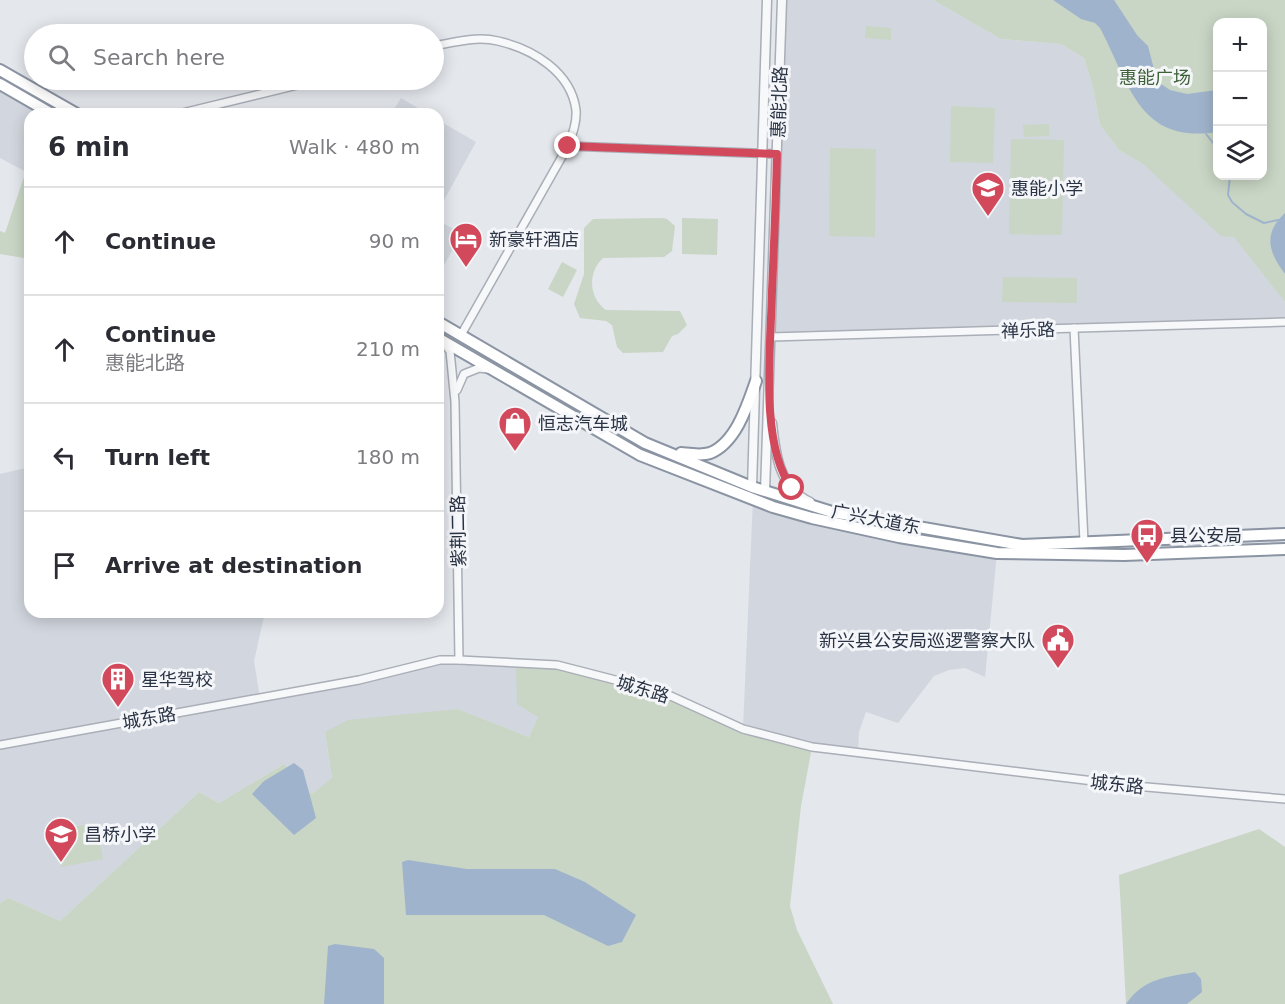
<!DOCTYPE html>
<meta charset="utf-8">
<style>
:root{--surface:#fff;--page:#f2f2f3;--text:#2b2b33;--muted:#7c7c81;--line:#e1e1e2}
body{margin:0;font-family:"DejaVu Sans","Noto Sans SC",sans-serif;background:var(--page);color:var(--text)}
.controls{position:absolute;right:18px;top:18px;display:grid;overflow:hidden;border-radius:12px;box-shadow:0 3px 15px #0003}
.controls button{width:54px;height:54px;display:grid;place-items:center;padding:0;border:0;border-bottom:2px solid var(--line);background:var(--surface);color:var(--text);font:30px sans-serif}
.stop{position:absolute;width:18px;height:18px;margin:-14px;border:4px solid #d1495b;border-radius:50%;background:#fff}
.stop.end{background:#d1495b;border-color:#fff;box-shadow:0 2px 6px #0008}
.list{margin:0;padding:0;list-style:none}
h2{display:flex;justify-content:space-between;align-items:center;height:78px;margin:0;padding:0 24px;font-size:26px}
h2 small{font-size:20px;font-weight:400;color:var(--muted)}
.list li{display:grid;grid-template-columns:39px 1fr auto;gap:18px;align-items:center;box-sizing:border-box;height:108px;padding:0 24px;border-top:2px solid var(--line)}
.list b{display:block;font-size:22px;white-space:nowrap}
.list p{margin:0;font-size:20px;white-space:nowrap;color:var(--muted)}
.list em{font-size:20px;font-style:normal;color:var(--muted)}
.icon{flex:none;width:33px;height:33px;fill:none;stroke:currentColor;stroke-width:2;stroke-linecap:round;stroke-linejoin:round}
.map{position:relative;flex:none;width:1285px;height:1004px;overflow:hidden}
.search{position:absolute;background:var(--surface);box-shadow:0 3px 15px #0003;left:24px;top:24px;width:420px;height:66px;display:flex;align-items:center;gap:15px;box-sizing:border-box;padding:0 21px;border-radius:33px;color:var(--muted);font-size:22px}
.panel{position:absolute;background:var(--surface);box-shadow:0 3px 15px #0003;left:24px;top:108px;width:420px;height:510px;border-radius:18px}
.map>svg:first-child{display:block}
.built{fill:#d2d6de}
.green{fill:#c9d6c5;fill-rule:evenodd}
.water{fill:#9fb4cc}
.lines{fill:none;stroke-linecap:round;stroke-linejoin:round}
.stream{stroke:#9fb4cc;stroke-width:2}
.minor-casing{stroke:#a9aeb7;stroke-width:10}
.tertiary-casing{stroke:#a9aeb7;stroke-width:11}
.trunk-casing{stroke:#8b94a3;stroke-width:14}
.minor{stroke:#f7f8fa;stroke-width:7}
.tertiary{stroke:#f7f8fa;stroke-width:8}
.trunk{stroke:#fff;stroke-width:10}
.route{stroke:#d1495b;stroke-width:8}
.labels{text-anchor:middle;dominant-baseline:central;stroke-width:6;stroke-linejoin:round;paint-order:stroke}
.park-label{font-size:18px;fill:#3f6138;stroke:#f4f6f9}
.street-label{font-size:18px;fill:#2b3445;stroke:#f4f6f9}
.poi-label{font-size:18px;fill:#2b3445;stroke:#f4f6f9;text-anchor:start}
</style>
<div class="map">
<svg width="1285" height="1004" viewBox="0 0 1285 1004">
<rect width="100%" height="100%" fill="#e4e7ec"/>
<g class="built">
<polygon points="782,0 933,0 1001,39 1061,44 1084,58 1093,87 1100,125 1119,150 1143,164 1234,237 1249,252 1285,302 1285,322 771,337"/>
<polygon points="0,84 52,114 30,114 30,174 0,158"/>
<polygon points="401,98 428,114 391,114"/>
<polygon points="438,120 476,142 438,211"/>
<polygon points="438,221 462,233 438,276"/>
<polygon points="30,467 30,612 265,612 254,661 260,698 440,660 516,663 538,717 529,737 458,709 325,732 332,779 312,794 284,764 219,803 199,792 60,921 9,898 0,903 0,474"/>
<polygon points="753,499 773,507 997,553 985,677 965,668 949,670 934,676 898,723 866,712 859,732 858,753 743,729"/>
</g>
<g class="green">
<path d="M933 0H1285V302L1234 237 1221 236 1143 164 1119 150 1100 125 1093 87 1084 58 1061 44 1001 39ZM1218 22H1262V176H1218Z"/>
<polygon points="866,26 891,28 891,40 865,38"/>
<polygon points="951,106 995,108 993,163 950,162"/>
<polygon points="1049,124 1049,136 1024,137 1023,125"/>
<polygon points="1011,139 1064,140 1062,235 1009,234"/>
<polygon points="830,148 876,149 875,237 829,236"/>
<polygon points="25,174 30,174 30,259 0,254 0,231 5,233"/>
<path d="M662 218 667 219 675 226 672 251 664 257 603 258C587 273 589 298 606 310L680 311 687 325 678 334 672 336 663 352 623 353 617 347 612 325 606 321 580 318 574 304 584 274V228L593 219Z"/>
<polygon points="682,218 718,219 717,255 682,254"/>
<polygon points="562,262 577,270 563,297 548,289"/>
<polygon points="1003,277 1077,278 1077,303 1002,302"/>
<polygon points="516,663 557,665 662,692 743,729 812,747 801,806 790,906 797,930 833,1004 0,1004 0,903 9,898 60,921 199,792 219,803 284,764 312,794 332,778 325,732 348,720 458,709 529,737 538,717 517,704"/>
<polygon points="96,823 103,859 61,867 54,830"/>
<polygon points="1259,829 1285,847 1285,1004 1126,1004 1119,875"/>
</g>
<g class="water">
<path d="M1053 0H1114L1137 35 1148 46 1156 77 1161 84 1170 90 1187 94 1217 90V132C1139 144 1130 85 1100 28L1095 23 1081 19Z"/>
<path d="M1285 213V274C1268 252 1263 233 1285 213Z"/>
<polygon points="294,763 303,770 316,818 294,835 252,794 264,781"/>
<polygon points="408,860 467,869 555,869 585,882 636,915 622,942 608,946 544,915 406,915 402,862"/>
<polygon points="335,944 374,949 384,958 384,1004 324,1004 328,946"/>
<path d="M1195 972 1201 979 1202 992 1187 1004H1126C1144 978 1166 977 1195 972Z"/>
</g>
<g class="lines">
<g class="stream">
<polyline points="1206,134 1218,149"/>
<polyline points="1230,176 1228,195 1232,202 1246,214 1264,223 1278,220"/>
</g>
<defs>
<g id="minor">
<path d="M434 46C454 42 477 36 498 41 533 49 571 72 576 110 577 123 572 135 568 146L461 335"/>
<polyline points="178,114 318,80"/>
<polyline points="568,146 777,154"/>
<polyline points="1074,328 1084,542"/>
<polyline points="771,337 1285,322"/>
<polyline points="444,344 450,351 455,402 459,660"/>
<polyline points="457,390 464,374 479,368 487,369"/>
<polyline points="0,745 359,680 440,660 459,660 557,665 662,692 743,729 812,747 1135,786 1285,799"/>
</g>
<g id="tertiary">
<path d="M772 423C775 452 779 488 810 502"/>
<polyline points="752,487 767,0"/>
<polyline points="765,491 782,0"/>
</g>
<g id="trunk">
<polyline points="0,70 77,114"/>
<polyline points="0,84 52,114"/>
<polyline points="438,322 645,443 752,487 832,512 1022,545 1285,534"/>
<polyline points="438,338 640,455 773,507 812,518 899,537 997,553 1124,555 1285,549"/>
<path d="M681 453C691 454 701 456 710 453 736 443 748 404 756 381"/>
</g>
</defs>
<use href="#minor" class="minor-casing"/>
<use href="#tertiary" class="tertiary-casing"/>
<use href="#trunk" class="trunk-casing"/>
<use href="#minor" class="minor"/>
<use href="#tertiary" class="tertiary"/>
<use href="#trunk" class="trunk"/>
</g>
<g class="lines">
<path class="route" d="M568 146 777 154C776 200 774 246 772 291 771 345 759 445 792 488"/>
</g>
<defs>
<symbol id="school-pin" viewBox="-11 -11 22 30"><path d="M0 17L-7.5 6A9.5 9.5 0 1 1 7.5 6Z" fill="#d1495b" stroke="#f4f6f9"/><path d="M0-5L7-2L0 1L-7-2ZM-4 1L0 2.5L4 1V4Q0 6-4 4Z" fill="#fff"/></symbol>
<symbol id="hotel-pin" viewBox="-11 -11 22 30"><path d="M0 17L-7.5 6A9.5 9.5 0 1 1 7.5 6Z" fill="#d1495b" stroke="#f4f6f9"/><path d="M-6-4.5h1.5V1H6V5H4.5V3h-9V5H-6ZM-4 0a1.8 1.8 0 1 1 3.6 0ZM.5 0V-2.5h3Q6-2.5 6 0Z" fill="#fff"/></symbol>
<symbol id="shop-pin" viewBox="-11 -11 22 30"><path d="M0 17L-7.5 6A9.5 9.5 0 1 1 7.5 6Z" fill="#d1495b" stroke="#f4f6f9"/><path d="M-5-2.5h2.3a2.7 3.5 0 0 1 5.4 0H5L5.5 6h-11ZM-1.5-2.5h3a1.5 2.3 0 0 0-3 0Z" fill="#fff"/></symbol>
<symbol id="bus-pin" viewBox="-11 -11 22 30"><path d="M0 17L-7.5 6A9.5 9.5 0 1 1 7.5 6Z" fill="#d1495b" stroke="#f4f6f9"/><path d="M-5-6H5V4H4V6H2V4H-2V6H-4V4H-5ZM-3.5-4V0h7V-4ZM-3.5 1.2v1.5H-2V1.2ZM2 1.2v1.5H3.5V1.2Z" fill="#fff"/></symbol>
<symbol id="civic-pin" viewBox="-11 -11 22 30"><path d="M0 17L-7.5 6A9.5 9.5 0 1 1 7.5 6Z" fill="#d1495b" stroke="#f4f6f9"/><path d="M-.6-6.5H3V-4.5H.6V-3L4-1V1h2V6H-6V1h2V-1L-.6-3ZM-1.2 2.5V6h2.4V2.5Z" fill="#fff"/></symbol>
<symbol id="building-pin" viewBox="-11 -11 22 30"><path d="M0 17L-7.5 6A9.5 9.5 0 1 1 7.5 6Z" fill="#d1495b" stroke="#f4f6f9"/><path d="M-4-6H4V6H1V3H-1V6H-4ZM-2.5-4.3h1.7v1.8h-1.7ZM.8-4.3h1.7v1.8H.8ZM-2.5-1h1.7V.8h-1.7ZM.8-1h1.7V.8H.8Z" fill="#fff"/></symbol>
</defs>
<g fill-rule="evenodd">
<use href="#school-pin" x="969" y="169" width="38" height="52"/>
<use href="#hotel-pin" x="447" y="220" width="38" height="52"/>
<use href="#shop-pin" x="496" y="404" width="38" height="52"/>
<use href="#bus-pin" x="1128" y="516" width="38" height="52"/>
<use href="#civic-pin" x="1039" y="621" width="38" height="52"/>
<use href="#building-pin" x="99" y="660" width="38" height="52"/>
<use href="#school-pin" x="42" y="815" width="38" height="52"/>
</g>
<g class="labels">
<g class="park-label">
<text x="1155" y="77">惠能广场</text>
</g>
<g class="street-label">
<text transform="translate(779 102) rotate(-88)">惠能北路</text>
<text transform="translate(1028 330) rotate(-2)">禅乐路</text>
<text transform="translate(876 519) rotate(11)">广兴大道东</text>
<text transform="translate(458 531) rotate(-91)">紫荆二路</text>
<text transform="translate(643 689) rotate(17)">城东路</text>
<text transform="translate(149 718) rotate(-10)">城东路</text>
<text transform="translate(1117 784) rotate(6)">城东路</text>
</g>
<g class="poi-label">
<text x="1011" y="188">惠能小学</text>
<text x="489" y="239">新豪轩酒店</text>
<text x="538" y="423">恒志汽车城</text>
<text x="1170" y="535">县公安局</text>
<text x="1035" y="640" text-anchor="end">新兴县公安局巡逻警察大队</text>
<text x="141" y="679">星华驾校</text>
<text x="84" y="834">昌桥小学</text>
</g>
</g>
</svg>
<div class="controls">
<button>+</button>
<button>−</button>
<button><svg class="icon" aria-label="layers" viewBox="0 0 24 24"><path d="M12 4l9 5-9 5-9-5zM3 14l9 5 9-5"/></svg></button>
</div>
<div class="stop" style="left:792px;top:488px"></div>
<div class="stop end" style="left:568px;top:146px"></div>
<div class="search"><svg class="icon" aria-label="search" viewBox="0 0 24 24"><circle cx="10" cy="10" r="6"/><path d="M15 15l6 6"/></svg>Search here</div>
<section class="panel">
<h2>6 min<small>Walk · 480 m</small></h2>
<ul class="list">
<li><svg class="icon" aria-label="ahead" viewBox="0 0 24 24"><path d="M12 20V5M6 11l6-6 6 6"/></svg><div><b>Continue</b></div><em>90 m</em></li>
<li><svg class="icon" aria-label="ahead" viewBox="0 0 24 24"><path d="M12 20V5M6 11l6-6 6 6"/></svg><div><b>Continue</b><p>惠能北路</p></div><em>210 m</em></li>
<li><svg class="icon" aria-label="left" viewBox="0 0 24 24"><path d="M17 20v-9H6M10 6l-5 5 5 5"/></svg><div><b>Turn left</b></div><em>180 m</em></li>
<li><svg class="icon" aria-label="arrive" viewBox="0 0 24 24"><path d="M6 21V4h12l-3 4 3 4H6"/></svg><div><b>Arrive at destination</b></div></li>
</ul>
</section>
</div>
